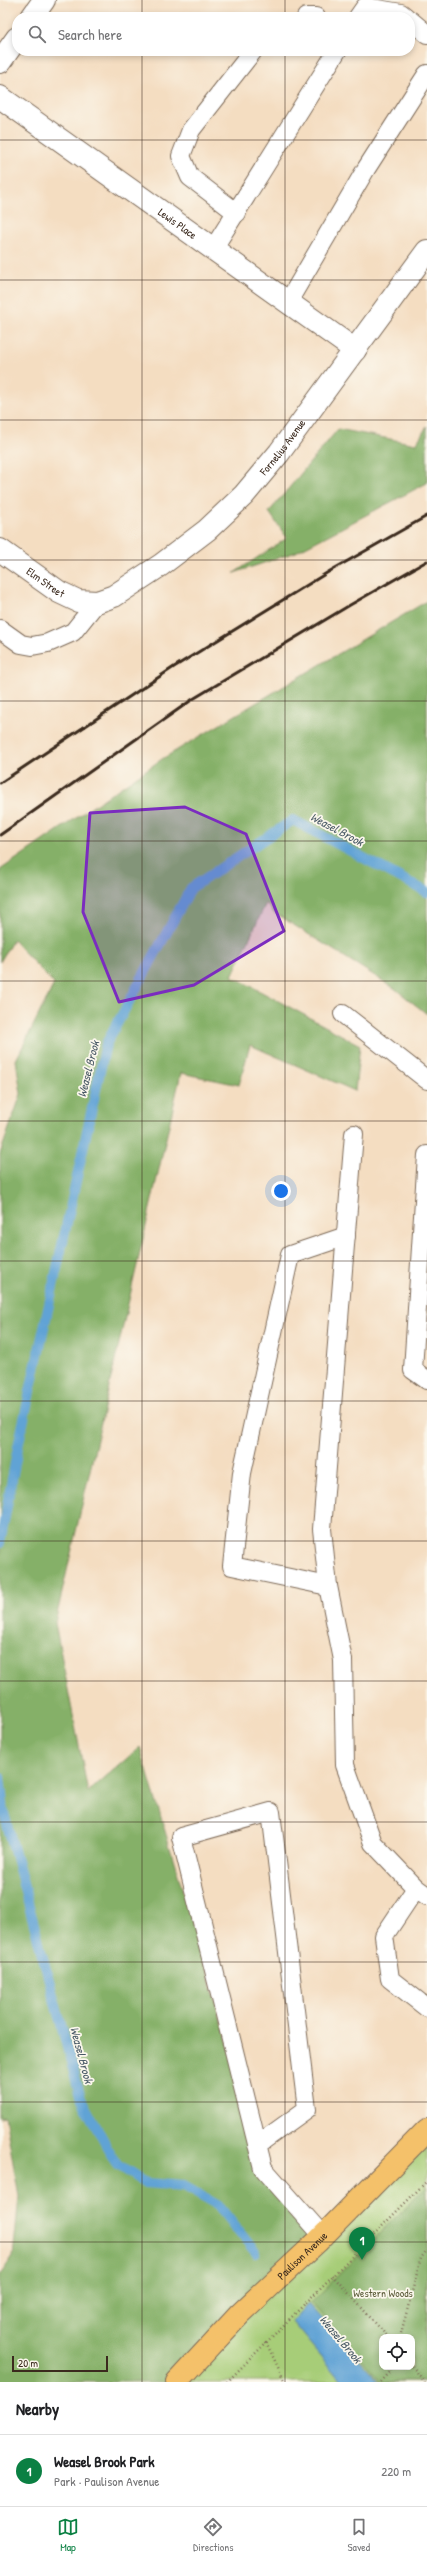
<!DOCTYPE html>
<meta charset="utf-8">
<style>
:root{--surface:#fff;--page:#f2f2f2;--text:#202124;--muted:#757577;--line:#e0e0e0;--accent:#0b8043}
body{margin:0;font-family:"Patrick Hand",sans-serif;background:var(--page);color:var(--text)}
.controls{position:absolute;right:12px;bottom:12px;display:grid;overflow:hidden;border-radius:8px;box-shadow:0 2px 6px #0003}
.controls button{width:36px;height:36px;display:grid;place-items:center;padding:0;border:0;border-bottom:1px solid var(--line);background:var(--surface);color:var(--text);font:20px sans-serif}
.scale{position:absolute;left:12px;bottom:10px;width:96px;box-sizing:border-box;padding-left:4px;border:2px solid #3b2a1e;border-top:0;font-size:11px;line-height:14px;white-space:nowrap;color:#3b2a1e;-webkit-text-stroke:3px #fbf7ec;paint-order:stroke}
.you{position:absolute;left:281px;top:1191px;width:14px;height:14px;margin:-10px;border:3px solid #fff;border-radius:50%;background:#1a73e8;box-shadow:0 0 0 6px #1a73e833}
.badge{display:grid;place-items:center;width:26px;height:26px;border-radius:50%;background:var(--accent);color:#fff;font-size:13px;font-weight:700}
.pin{position:absolute;translate:-50% -33px;filter:drop-shadow(0 1px 2px #0008)}
.pin::after{content:'';position:absolute;top:21px;width:14px;height:12px;background:inherit;clip-path:polygon(0 0,100% 0,50% 100%)}
.list{margin:0;padding:0;list-style:none}
h2{display:flex;justify-content:space-between;align-items:center;height:52px;margin:0;padding:0 16px;font-size:17px}
h2 small{font-size:13px;font-weight:400;color:var(--muted)}
.list li{display:grid;grid-template-columns:26px 1fr auto;gap:12px;align-items:center;box-sizing:border-box;height:72px;padding:0 16px;border-top:1px solid var(--line)}
.list b{display:block;font-size:15px;white-space:nowrap}
.list p{margin:0;font-size:13px;white-space:nowrap;color:var(--muted)}
.list em{font-size:13px;font-style:normal;color:var(--muted)}
.icon{flex:none;width:22px;height:22px;fill:none;stroke:currentColor;stroke-width:2;stroke-linecap:round;stroke-linejoin:round}
.map{position:relative;flex:none;width:427px;height:2382px;overflow:hidden}
.search{position:absolute;background:var(--surface);box-shadow:0 2px 6px #0003;left:12px;right:12px;top:12px;height:44px;display:flex;align-items:center;gap:10px;box-sizing:border-box;padding:0 14px;border-radius:16px;color:var(--muted);font-size:15px}
.sheet{height:124px;background:var(--surface)}
nav{display:flex;justify-content:space-around;align-items:center;box-sizing:border-box;height:56px;border-top:1px solid var(--line);background:var(--surface);font-size:11px;color:var(--muted)}
nav a{display:grid;justify-items:center;gap:2px}
nav .on{color:var(--accent)}
.map>svg:first-child{display:block}
.green{fill:#a7cd78;stroke:#717c4b;fill-rule:evenodd}
.forest{fill:#85b068;stroke:#606d43;fill-rule:evenodd}
.water{fill:#60a3d5;stroke:#4e667a}
.lines{fill:none;stroke-linecap:round;stroke-linejoin:round}
.stream{stroke:#60a3d5;stroke-width:10}
.lane-casing{stroke:#7c6957;stroke-width:20}
.street-casing{stroke:#7c6957;stroke-width:24}
.primary-casing{stroke:#7c6957;stroke-width:24}
.path{stroke:#7c6957;stroke-width:2.5;stroke-dasharray:1 3;stroke-linecap:butt}
.lane{stroke:#fff;stroke-width:18}
.street{stroke:#fff;stroke-width:22}
.primary{stroke:#f4c16a;stroke-width:22}
.rail{stroke:#3b2a1e;stroke-width:3}
.marked{fill:#7b2cbf;fill-opacity:0.2;stroke:#7b2cbf;stroke-width:3;stroke-linejoin:round}
.grid{fill:none;stroke:#3b2a1e;stroke-width:1;stroke-opacity:0.55}
.labels{text-anchor:middle;dominant-baseline:central;stroke-width:3.5;stroke-linejoin:round;paint-order:stroke}
.street-label{font-size:11px;fill:#3b2a1e;stroke:#fbf7ec}
.park-label{font-size:11px;fill:#5b5b39;stroke:#fbf7ec}
.water-label{font-size:12px;font-style:italic;fill:#4a5a67;stroke:#fbf7ec}
</style>
<div class="map">
<svg width="427" height="2382" viewBox="0 0 427 2382">
<rect width="100%" height="100%" fill="#fbf7ec"/>
<filter id="ink" filterUnits="userSpaceOnUse"><feTurbulence type="fractalNoise" baseFrequency=".025" numOctaves="2"/><feDisplacementMap in="SourceGraphic" scale="8" xChannelSelector="R" yChannelSelector="G"/><feConvolveMatrix kernelMatrix="1 2 1 2 8 2 1 2 1" color-interpolation-filters="sRGB"/></filter>
<filter id="wash" filterUnits="userSpaceOnUse"><feTurbulence type="fractalNoise" baseFrequency=".012" numOctaves="4" result="noise"/><feDisplacementMap in="SourceGraphic" scale="16" xChannelSelector="R" yChannelSelector="G"/><feGaussianBlur stdDeviation="0.9" result="paint"/><feColorMatrix in="noise" values="0 0 0 0 0 0 0 0 0 0 0 0 0 0 0 0 0 1.4 0 .05"/><feComposite in="paint" operator="in"/></filter>
<g filter="url(#wash)">
<rect width="100%" height="100%" fill="#f4ddc1"/>
<path class="green" d="M427 2130V2382H177ZM382 2337H412V2367H382Z"/>
<g class="forest">
<polygon points="427,426 427,483 296,552 234,573 287,538 269,512 338,429 416,444"/>
<polygon points="427,601 427,1014 394,988 273,912 266,903 232,976 360,1045 355,1091 250,1045 239,1085 181,1073 55,1623 88,1792 140,1747 270,2184 297,2221 317,2242 177,2382 0,2382 0,2275 13,2256 19,2197 5,2117 0,2118 0,1154 21,1094 16,1060 54,984 13,940 0,962 0,870 162,759"/>
<path d="M427 2185V2382H381L311 2303ZM382 2337H412V2367H382Z"/>
</g>
<polygon class="water" points="308,2304 379,2382 342,2382 292,2322"/>
<g class="lines">
<g class="stream">
<polyline points="0,1543 19,1442 106,1044 191,888 293,820 427,892"/>
<polyline points="0,1777 4,1813 81,2099 117,2165 145,2183 184,2186 219,2206 256,2253"/>
</g>
</g>
</g>
<g filter="url(#ink)">
<g class="lines">
<defs>
<g id="lane">
<polyline points="306,17 316,17"/>
<polyline points="358,17 365,7 401,13 406,17"/>
<polyline points="410,20 427,34"/>
<polyline points="237,213 190,177 181,156 191,130 253,51"/>
<polyline points="213,249 337,51"/>
<polyline points="288,302 366,169 427,74"/>
<polyline points="0,629 21,644 32,646 48,643 73,632 97,602"/>
<polyline points="343,1014 427,1080"/>
<polyline points="354,1134 322,1529 328,1586 343,1660 345,1765 373,1843 416,1888"/>
<polyline points="427,1155 413,1370 427,1380"/>
<polyline points="328,1586 232,1566 242,1473 290,1255 346,1236"/>
<polyline points="427,1896 416,1888 384,1936 390,1979 427,2008"/>
<polyline points="257,2145 307,2109 271,1812 181,1837 263,2168 323,2236"/>
</g>
<g id="street">
<polyline points="32,17 44,0"/>
<polyline points="0,62 17,38"/>
<path id="s1" d="M0 97 355 350"/>
<path id="s2" d="M0 550 59 592 78 601 97 602 114 596 161 565 207 530 244 495 279 453 427 251"/>
</g>
<g id="primary">
<path id="s3" d="M177 2382 240 2314 317 2242 427 2130"/>
</g>
</defs>
<use href="#lane" class="lane-casing"/>
<use href="#street" class="street-casing"/>
<use href="#primary" class="primary-casing"/>
<g class="path">
<polyline points="332,2275 388,2337"/>
<polyline points="400,2337 421,2258 427,2250"/>
<polyline points="266,2342 285,2382"/>
<polyline points="412,2366 425,2382"/>
<polyline points="227,2382 427,2181"/>
<polyline points="381,2382 390,2372 391,2367"/>
</g>
<use href="#lane" class="lane"/>
<use href="#street" class="street"/>
<use href="#primary" class="primary"/>
<g class="rail">
<polyline points="0,783 174,667 330,571 427,516"/>
<polyline points="0,835 193,699 350,605 427,561"/>
</g>
</g>
</g>
<path class="marked" d="M185 807 246 834 284 931 194 985 119 1002 83 912 90 813Z"/>
<path class="grid" d="M142 0V17M285 0V17M142 51V2382M285 51V2382M0 140H427M0 280H427M0 420H427M0 560H427M0 701H427M0 841H427M0 981H427M0 1121H427M0 1261H427M0 1401H427M0 1541H427M0 1681H427M0 1822H427M0 1962H427M0 2102H427M0 2242H427"/>
<g class="labels">
<g class="street-label">
<text stroke="none"><textPath href="#s1" startOffset="218">Lewis Place</textPath></text>
<text stroke="none"><textPath href="#s2" startOffset="357">Fornelius Avenue</textPath></text>
<text stroke="none"><textPath href="#s2" startOffset="56">Elm Street</textPath></text>
<text stroke="none"><textPath href="#s3" startOffset="178">Paulison Avenue</textPath></text>
</g>
<g class="park-label">
<text x="383" y="2293">Western Woods</text>
</g>
<g class="water-label">
<text transform="translate(337 829) rotate(28)">Weasel Brook</text>
<text transform="translate(88 1069) rotate(-76)">Weasel Brook</text>
<text transform="translate(82 2055) rotate(75)">Weasel Brook</text>
<text transform="translate(341 2339) rotate(50)">Weasel Brook</text>
</g>
</g>
</svg>
<div class="controls">
<button><svg class="icon" aria-label="locate" viewBox="0 0 24 24"><circle cx="12" cy="12" r="6"/><path d="M12 2v4M12 18v4M2 12h4M18 12h4"/></svg></button>
</div>
<div class="scale">20 m</div>
<div class="you"></div>
<div class="pin badge" style="left:362px;top:2260px">1</div>
<div class="search"><svg class="icon" aria-label="search" viewBox="0 0 24 24"><circle cx="10" cy="10" r="6"/><path d="M15 15l6 6"/></svg>Search here</div>
</div>
<section class="sheet">
<h2>Nearby<small></small></h2>
<ul class="list">
<li><span class="badge">1</span><div><b>Weasel Brook Park</b><p>Park · Paulison Avenue</p></div><em>220 m</em></li>
</ul>
</section>
<nav>
<a class="on"><svg class="icon" aria-label="map" viewBox="0 0 24 24"><path d="M3 6l6-2 6 2 6-2v14l-6 2-6-2-6 2zM9 4v14M15 6v14"/></svg>Map</a>
<a><svg class="icon" aria-label="directions" viewBox="0 0 24 24"><path d="M12 3l9 9-9 9-9-9zM9 14v-3h6M13 9l2 2-2 2"/></svg>Directions</a>
<a><svg class="icon" aria-label="saved" viewBox="0 0 24 24"><path d="M7 4h10v16l-5-4-5 4z"/></svg>Saved</a>
</nav>
